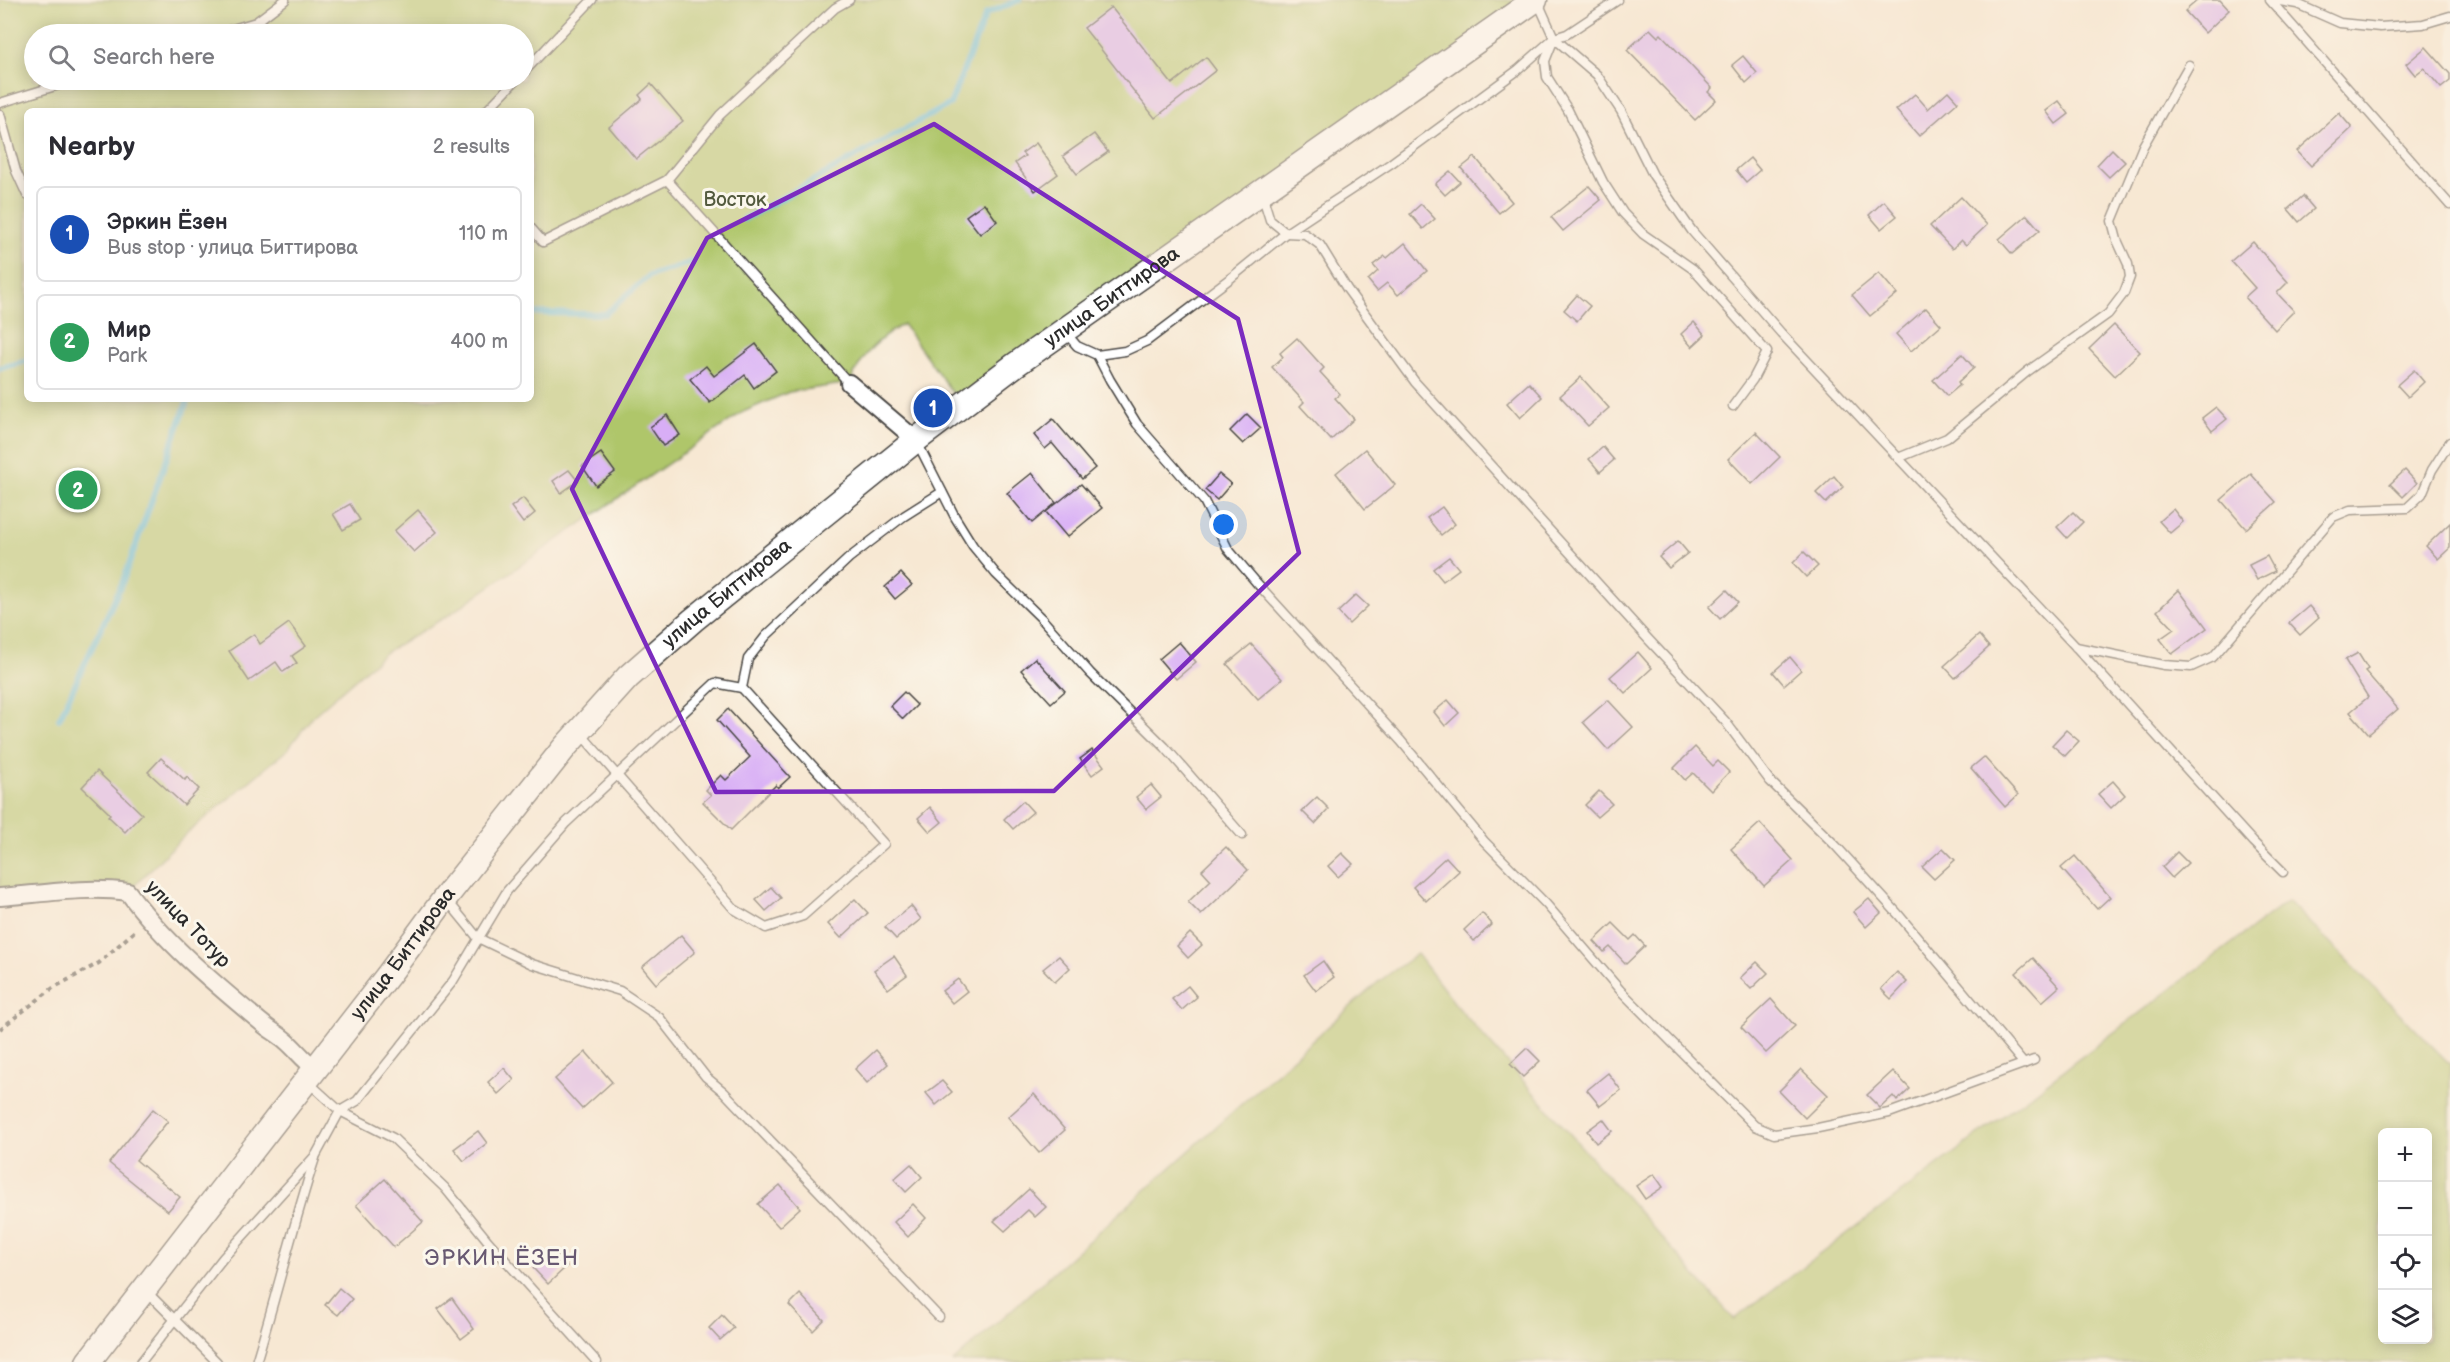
<!DOCTYPE html>
<meta charset="utf-8">
<style>
:root{--surface:#fff;--page:#f2f2f3;--text:#2b2b33;--muted:#7c7c81;--line:#e1e1e2;--accent:#d93025}
body{margin:0;font-family:"Balsamiq Sans",sans-serif;background:var(--page);color:var(--text)}
.controls{position:absolute;right:18px;bottom:18px;display:grid;overflow:hidden;border-radius:9px;box-shadow:0 3px 15px #0003}
.controls button{width:54px;height:54px;display:grid;place-items:center;padding:0;border:0;border-bottom:2px solid var(--line);background:var(--surface);color:var(--text);font:30px sans-serif}
.you{position:absolute;left:1224px;top:525px;width:21px;height:21px;margin:-15px;border:4px solid #fff;border-radius:50%;background:#1a73e8;box-shadow:0 0 0 9px #1a73e833}
.badge{display:grid;place-items:center;width:39px;height:39px;border-radius:50%;background:var(--accent);color:#fff;font-size:20px;font-weight:700}
.pin{position:absolute;translate:-50% -50%;border:3px solid #fff;box-shadow:0 2px 6px #0006}
.list{margin:0;padding:0;list-style:none}
h2{display:flex;justify-content:space-between;align-items:center;height:78px;margin:0;padding:0 24px;font-size:26px}
h2 small{font-size:20px;font-weight:400;color:var(--muted)}
.list li{display:grid;grid-template-columns:39px 1fr auto;gap:18px;align-items:center;box-sizing:border-box;height:96px;margin:0 12px 12px;padding:0 12px;border:2px solid var(--line);border-radius:9px}
.list b{display:block;font-size:22px;white-space:nowrap}
.list p{margin:0;font-size:20px;white-space:nowrap;color:var(--muted)}
.list em{font-size:20px;font-style:normal;color:var(--muted)}
.icon{flex:none;width:33px;height:33px;fill:none;stroke:currentColor;stroke-width:2;stroke-linecap:round;stroke-linejoin:round}
.map{position:relative;flex:none;width:2450px;height:1362px;overflow:hidden}
.search{position:absolute;background:var(--surface);box-shadow:0 3px 15px #0003;left:24px;top:24px;width:510px;height:66px;display:flex;align-items:center;gap:15px;box-sizing:border-box;padding:0 21px;border-radius:33px;color:var(--muted);font-size:22px}
.panel{position:absolute;background:var(--surface);box-shadow:0 3px 15px #0003;left:24px;top:108px;width:510px;height:294px;border-radius:9px}
.map>svg:first-child{display:block}
.green{fill:#afc66b;stroke:#6d784b;stroke-width:1.5;fill-rule:evenodd}
.lines{fill:none;stroke-linecap:round;stroke-linejoin:round}
.stream{stroke:#56b8d5;stroke-width:6}
.building{fill:#d8aef6}
.lane-casing{stroke:#4a4744;stroke-width:11}
.street-casing{stroke:#4a4744;stroke-width:20}
.secondary-casing{stroke:#4a4744;stroke-width:27}
.path{stroke:#4a4744;stroke-width:4;stroke-dasharray:4.5 4.5;stroke-linecap:butt}
.lane{stroke:#fff;stroke-width:8}
.street{stroke:#fff;stroke-width:16}
.secondary{stroke:#fff;stroke-width:24}
.marked{fill:none;stroke:#7b2cbf;stroke-width:4.5;stroke-linejoin:round}
.labels{text-anchor:middle;dominant-baseline:central;stroke-width:6;stroke-linejoin:round;paint-order:stroke}
.park-label{font-size:20px;fill:#535a3e;stroke:#fbf7ec}
.street-label{font-size:20px;fill:#2b2b2b;stroke:#fbf7ec}
.quarter-label{font-size:22px;letter-spacing:1.5px;fill:#685972;stroke:#fbf7ec}
</style>
<div class="map">
<svg width="2450" height="1362" viewBox="0 0 2450 1362">
<rect width="100%" height="100%" fill="#fbf7ec"/>
<filter id="ink" filterUnits="userSpaceOnUse"><feTurbulence type="fractalNoise" baseFrequency=".0167" numOctaves="2"/><feDisplacementMap in="SourceGraphic" scale="12" xChannelSelector="R" yChannelSelector="G"/><feConvolveMatrix kernelMatrix="1 2 1 2 8 2 1 2 1" color-interpolation-filters="sRGB"/></filter>
<filter id="wash" filterUnits="userSpaceOnUse"><feTurbulence type="fractalNoise" baseFrequency=".008" numOctaves="4" result="noise"/><feDisplacementMap in="SourceGraphic" scale="24" xChannelSelector="R" yChannelSelector="G"/><feGaussianBlur stdDeviation="1.35" result="paint"/><feColorMatrix in="noise" values="0 0 0 0 0 0 0 0 0 0 0 0 0 0 0 0 0 1.4 0 .05"/><feComposite in="paint" operator="in"/></filter>
<g filter="url(#wash)">
<rect width="100%" height="100%" fill="#f7e8d3"/>
<g class="green">
<path d="M0 0H1535L962 406 903 324C874 342 865 352 849 383L789 392 743 412 447 616 386 652 313 716 287 750 185 835 128 892 0 897ZM34 34H524V80H34ZM27 111H531V399H27Z"/>
<path d="M2288 901 2450 1064V1362H953L1378 982 1417 954 1456 1005 1734 1319ZM2428 1132V1340H2382V1132Z"/>
</g>
<g class="lines">
<g class="stream">
<polyline points="744,219 950,104 986,14 1019,0"/>
<polyline points="531,313 605,314 649,276 692,262"/>
<polyline points="0,368 27,361"/>
<polyline points="59,719 123,581 188,399"/>
</g>
</g>
<g id="blocks">
<g class="building">
<polygon points="2198,0 2220,0 2229,10 2205,33 2185,11"/>
<polygon points="1111,7 1172,84 1206,57 1216,70 1155,118 1084,28"/>
<polygon points="1650,29 1658,37 1661,34 1712,88 1708,92 1716,100 1695,120 1627,50"/>
<polygon points="2426,47 2450,74 2450,81 2441,88 2424,68 2415,75 2406,64"/>
<polygon points="1743,56 1757,73 1746,83 1732,65"/>
<polygon points="651,84 683,121 636,159 609,127 642,99 639,95"/>
<polygon points="1948,91 1958,102 1919,136 1896,110 1915,94 1928,109"/>
<polygon points="2059,101 2069,114 2056,124 2046,111"/>
<polygon points="2339,113 2352,128 2311,166 2297,151"/>
<polygon points="1094,134 1108,152 1077,174 1063,156"/>
<polygon points="1036,143 1058,174 1035,191 1015,163 1025,156 1022,153"/>
<polygon points="2112,149 2125,162 2109,177 2097,165"/>
<polygon points="1475,157 1512,202 1499,213 1461,168"/>
<polygon points="1750,158 1760,170 1746,182 1736,170"/>
<polygon points="1450,171 1460,182 1445,195 1435,184"/>
<polygon points="1589,186 1601,200 1563,231 1551,217"/>
<polygon points="2303,196 2314,209 2299,222 2288,209"/>
<polygon points="1961,197 1987,225 1966,245 1961,240 1952,249 1930,226"/>
<polygon points="1884,201 1897,216 1881,229 1869,215"/>
<polygon points="984,203 997,221 980,234 966,216"/>
<polygon points="1421,204 1435,219 1423,229 1410,214"/>
<polygon points="2027,215 2040,230 2012,254 1999,239"/>
<polygon points="2253,242 2288,282 2277,293 2294,311 2275,330 2245,297 2255,288 2231,261"/>
<polygon points="1405,243 1427,271 1398,295 1387,283 1377,291 1368,280 1378,271 1373,265 1385,256 1387,258"/>
<polygon points="1879,273 1897,294 1870,316 1852,295"/>
<polygon points="1577,295 1590,306 1577,321 1564,310"/>
<polygon points="1926,308 1941,325 1911,351 1896,334"/>
<polygon points="1694,322 1705,335 1692,347 1681,334"/>
<polygon points="2114,325 2140,352 2115,376 2089,349"/>
<polygon points="1297,338 1324,368 1320,372 1340,394 1335,398 1354,419 1331,440 1300,406 1304,402 1272,367 1283,357 1280,353"/>
<polygon points="756,344 776,371 754,388 745,375 710,403 690,379 706,366 714,376"/>
<polygon points="1962,354 1974,368 1958,382 1960,385 1947,396 1933,380"/>
<polygon points="2414,370 2424,382 2408,397 2397,385"/>
<polygon points="1581,377 1609,408 1588,426 1560,396"/>
<polygon points="1529,383 1542,397 1520,418 1507,403"/>
<polygon points="2216,407 2227,419 2212,431 2202,418"/>
<polygon points="1247,414 1261,428 1243,444 1230,431"/>
<polygon points="667,415 680,435 663,446 650,427"/>
<polygon points="1053,419 1095,468 1082,479 1052,443 1045,449 1034,435"/>
<polygon points="1756,432 1780,457 1752,484 1728,459"/>
<polygon points="1603,447 1614,460 1600,472 1589,459"/>
<polygon points="1365,449 1395,485 1365,509 1336,473"/>
<polygon points="601,453 615,472 596,486 582,466"/>
<polygon points="569,470 578,481 561,493 553,481"/>
<polygon points="2405,470 2417,483 2403,497 2390,484"/>
<polygon points="1032,473 1056,503 1032,523 1007,493"/>
<polygon points="1219,474 1231,484 1217,500 1205,490"/>
<polygon points="2251,474 2276,502 2246,529 2221,500"/>
<polygon points="1834,476 1843,487 1826,503 1816,493"/>
<polygon points="1081,484 1102,508 1067,537 1046,512"/>
<polygon points="523,498 535,513 523,523 511,507"/>
<polygon points="350,504 360,520 343,530 333,514"/>
<polygon points="1442,507 1455,524 1441,535 1427,518"/>
<polygon points="2173,509 2183,522 2170,533 2159,521"/>
<polygon points="418,510 437,532 414,552 394,531"/>
<polygon points="2073,512 2083,522 2067,538 2057,527"/>
<polygon points="2450,523 2450,548 2438,559 2426,546"/>
<polygon points="1678,541 1688,553 1669,568 1659,557"/>
<polygon points="1804,552 1818,566 1806,577 1793,563"/>
<polygon points="2267,556 2275,571 2257,580 2249,565"/>
<polygon points="1449,557 1459,569 1443,581 1433,569"/>
<polygon points="901,573 912,585 895,599 885,587"/>
<polygon points="1727,590 1738,602 1720,619 1709,607"/>
<polygon points="2179,590 2207,628 2172,654 2160,639 2174,629 2157,611"/>
<polygon points="1356,595 1368,606 1349,624 1338,612"/>
<polygon points="2309,606 2319,618 2300,635 2289,623"/>
<polygon points="289,623 306,646 292,656 297,663 283,672 276,662 249,681 229,651 254,634 260,644"/>
<polygon points="1979,635 1989,647 1955,678 1944,666"/>
<polygon points="1179,642 1196,662 1176,679 1159,659"/>
<polygon points="1251,644 1282,679 1258,699 1227,664"/>
<polygon points="1638,652 1652,668 1625,693 1610,677"/>
<polygon points="2358,653 2368,669 2365,671 2398,709 2369,734 2350,712 2368,697 2345,660"/>
<polygon points="1790,657 1801,670 1784,685 1773,672"/>
<polygon points="1035,658 1065,691 1051,703 1021,670"/>
<polygon points="904,692 917,705 903,719 890,706"/>
<polygon points="1448,700 1459,713 1445,726 1434,712"/>
<polygon points="1608,700 1633,727 1608,750 1583,722"/>
<polygon points="728,709 790,777 778,788 776,785 731,830 703,802 711,795 706,790 721,775 726,780 750,757 717,720"/>
<polygon points="2066,730 2079,741 2065,756 2052,745"/>
<polygon points="1695,747 1713,766 1718,761 1729,772 1711,791 1693,773 1685,780 1674,768"/>
<polygon points="1092,750 1104,766 1092,775 1080,759"/>
<polygon points="1984,757 2018,795 2005,807 1971,768"/>
<polygon points="161,758 185,780 187,777 199,789 184,805 148,772"/>
<polygon points="97,771 142,814 125,832 108,816 110,814 82,787"/>
<polygon points="2113,781 2125,795 2111,808 2098,794"/>
<polygon points="1151,785 1161,797 1146,809 1136,797"/>
<polygon points="1599,791 1612,804 1597,817 1585,805"/>
<polygon points="1317,797 1329,809 1315,824 1302,811"/>
<polygon points="1023,801 1033,812 1013,829 1004,819"/>
<polygon points="930,807 942,822 930,832 918,818"/>
<polygon points="1760,823 1793,860 1764,886 1731,849"/>
<polygon points="1226,847 1248,870 1201,915 1188,902 1211,880 1202,870"/>
<polygon points="1943,848 1955,860 1934,879 1922,867"/>
<polygon points="2177,852 2188,863 2172,878 2162,867"/>
<polygon points="1342,853 1353,864 1338,877 1328,866"/>
<polygon points="2075,856 2110,897 2097,909 2061,868"/>
<polygon points="1446,857 1459,871 1426,901 1413,887"/>
<polygon points="771,887 781,898 766,911 756,900"/>
<polygon points="855,899 868,913 841,938 828,924"/>
<polygon points="1869,899 1881,913 1866,927 1853,912"/>
<polygon points="911,906 921,919 896,939 885,927"/>
<polygon points="1482,913 1492,924 1474,941 1464,930"/>
<polygon points="1613,923 1630,940 1635,935 1645,946 1626,964 1610,947 1604,952 1594,941"/>
<polygon points="1190,933 1202,945 1188,958 1177,946"/>
<polygon points="681,935 695,952 656,984 642,967"/>
<polygon points="894,956 907,975 888,989 874,970"/>
<polygon points="1059,956 1070,968 1055,982 1043,969"/>
<polygon points="2033,958 2059,987 2042,1002 2016,973"/>
<polygon points="1323,961 1334,977 1316,991 1304,975"/>
<polygon points="1757,962 1768,973 1751,989 1740,978"/>
<polygon points="1897,972 1907,982 1891,999 1881,989"/>
<polygon points="958,979 967,991 952,1003 942,991"/>
<polygon points="1188,986 1197,997 1182,1010 1172,999"/>
<polygon points="1771,999 1795,1026 1766,1053 1741,1027"/>
<polygon points="1527,1048 1540,1061 1523,1077 1510,1064"/>
<polygon points="876,1050 888,1064 867,1083 855,1069"/>
<polygon points="586,1052 612,1082 582,1109 555,1079"/>
<polygon points="504,1068 514,1080 498,1094 488,1082"/>
<polygon points="1801,1069 1828,1095 1805,1118 1779,1091"/>
<polygon points="1893,1071 1910,1089 1897,1101 1893,1096 1880,1108 1867,1095"/>
<polygon points="1608,1073 1621,1090 1600,1106 1587,1090"/>
<polygon points="942,1081 952,1092 936,1105 926,1093"/>
<polygon points="1034,1094 1065,1130 1039,1153 1008,1117"/>
<polygon points="153,1109 168,1121 136,1160 180,1197 168,1211 109,1163"/>
<polygon points="1603,1119 1612,1131 1596,1143 1587,1131"/>
<polygon points="478,1131 487,1143 464,1161 454,1149"/>
<polygon points="911,1164 922,1177 906,1192 894,1179"/>
<polygon points="1654,1174 1663,1187 1645,1199 1636,1186"/>
<polygon points="385,1179 423,1222 394,1247 356,1205"/>
<polygon points="780,1185 800,1208 779,1227 758,1204"/>
<polygon points="1029,1189 1046,1207 1035,1217 1028,1210 1005,1231 994,1221"/>
<polygon points="913,1204 926,1218 908,1237 894,1222"/>
<polygon points="552,1250 567,1266 548,1284 533,1268"/>
<polygon points="339,1288 352,1299 338,1315 325,1305"/>
<polygon points="800,1294 824,1320 813,1331 789,1305"/>
<polygon points="452,1298 474,1329 461,1339 438,1309"/>
<polygon points="722,1315 734,1328 720,1340 709,1328"/>
</g>
</g>
</g>
<g filter="url(#ink)">
<use href="#blocks" fill-opacity="0" stroke="#4a4744" stroke-width="1.5"/>
<g class="lines">
<defs>
<g id="lane">
<polyline points="849,0 835,8 720,115 667,180 849,383"/>
<polyline points="1537,0 1554,38 1597,75 1621,111 1653,175 1692,231 1781,333 2076,647 2253,842 2283,872"/>
<polyline points="2270,0 2450,205"/>
<polyline points="2274,0 2297,4 2340,23 2380,27 2423,24 2450,16"/>
<polyline points="216,34 256,22 285,0"/>
<polyline points="1553,41 1545,61 1547,77 1568,110 1603,182 1623,213 1643,234 1693,269 1767,352 1753,379 1733,406"/>
<polyline points="524,72 592,0"/>
<polyline points="0,103 75,80"/>
<polyline points="486,111 516,80"/>
<polyline points="0,114 16,171 27,195"/>
<polyline points="1262,194 1270,220 1286,233 1305,234 1320,245 1347,289 1415,382 1648,639 1725,721 1770,781 1836,846 1898,914 2024,1064"/>
<polyline points="531,228 543,242 667,180"/>
<polyline points="1066,333 1077,346 1097,355 1110,380 1137,424 1204,501 1228,549 1256,582 1401,741 1484,841 1546,904 1620,990 1755,1126 1774,1134 1818,1128 1889,1113 2034,1060"/>
<polyline points="1097,355 1125,351 1147,341 1232,277 1286,233 1390,164 1518,70 1554,38 1567,34 1618,0"/>
<polyline points="917,442 955,517 973,546 996,574 1041,618 1090,673 1165,747 1242,835"/>
<polyline points="1898,458 1947,438 2028,371 2108,314 2124,293 2130,277 2128,264 2117,240 2112,221 2143,146 2189,65"/>
<polyline points="2076,647 2164,665 2191,667 2213,657 2333,517 2350,510 2407,508 2422,494 2432,470 2450,442"/>
<polyline points="581,734 734,909 766,928 803,916 884,844 742,688 748,659 766,636 849,558 904,516 942,492"/>
<polyline points="447,900 478,938 532,964 620,991 659,1017 706,1077 724,1092 939,1317"/>
<polyline points="307,1081 340,1111 393,1138 445,1188 488,1241 597,1362"/>
<polyline points="146,1291 217,1362"/>
<polyline points="141,1362 223,1258 316,1155 340,1111 357,1101 453,981 507,891 566,823 715,683 742,688"/>
<path d="M256 1362C277 1294 293 1225 315 1158"/>
</g>
<g id="street">
<polyline points="849,383 916,440"/>
<path d="M0 897C42 894 86 886 128 892 164 942 215 984 263 1024 270 1030 278 1034 285 1040 296 1049 303 1060 315 1068"/>
</g>
<g id="secondary">
<path id="s1" d="M88 1362 389 974 445 898 565 747 628 677 693 620 916 440 1015 365 1535 0"/>
</g>
</defs>
<use href="#lane" class="lane-casing"/>
<use href="#street" class="street-casing"/>
<use href="#secondary" class="secondary-casing"/>
<polyline class="path" points="0,1029 53,988 99,963 137,929"/>
<use href="#lane" class="lane"/>
<use href="#street" class="street"/>
<use href="#secondary" class="secondary"/>
</g>
</g>
<path d="M0 0H2450V1362H0ZM934 124 1238 319 1299 553 1054 791 716 792 572 489 707 238Z" fill="#f7e8d3" fill-opacity=".55" fill-rule="evenodd"/>
<path class="marked" d="M934 124 1238 319 1299 553 1054 791 716 792 572 489 707 238Z"/>
<g class="labels">
<g class="park-label">
<text x="735" y="200">Восток</text>
</g>
<g class="street-label">
<text stroke="none"><textPath href="#s1" startOffset="1488">улица Биттирова</textPath></text>
<text stroke="none"><textPath href="#s1" startOffset="1002">улица Биттирова</textPath></text>
<text transform="translate(188 924) rotate(46)">улица Тотур</text>
<text stroke="none"><textPath href="#s1" startOffset="516">улица Биттирова</textPath></text>
</g>
<g class="quarter-label">
<text x="502" y="1258">ЭРКИН ЁЗЕН</text>
</g>
</g>
</svg>
<div class="controls">
<button>+</button>
<button>−</button>
<button><svg class="icon" aria-label="locate" viewBox="0 0 24 24"><circle cx="12" cy="12" r="6"/><path d="M12 2v4M12 18v4M2 12h4M18 12h4"/></svg></button>
<button><svg class="icon" aria-label="layers" viewBox="0 0 24 24"><path d="M12 4l9 5-9 5-9-5zM3 14l9 5 9-5"/></svg></button>
</div>
<div class="you"></div>
<div class="pin badge" style="left:933px;top:408px;background:#1a4fb4">1</div>
<div class="pin badge" style="left:78px;top:490px;background:#2e9e5b">2</div>
<div class="search"><svg class="icon" aria-label="search" viewBox="0 0 24 24"><circle cx="10" cy="10" r="6"/><path d="M15 15l6 6"/></svg>Search here</div>
<section class="panel">
<h2>Nearby<small>2 results</small></h2>
<ul class="list">
<li><span class="badge" style="background:#1a4fb4">1</span><div><b>Эркин Ёзен</b><p>Bus stop · улица Биттирова</p></div><em>110 m</em></li>
<li><span class="badge" style="background:#2e9e5b">2</span><div><b>Мир</b><p>Park</p></div><em>400 m</em></li>
</ul>
</section>
</div>
